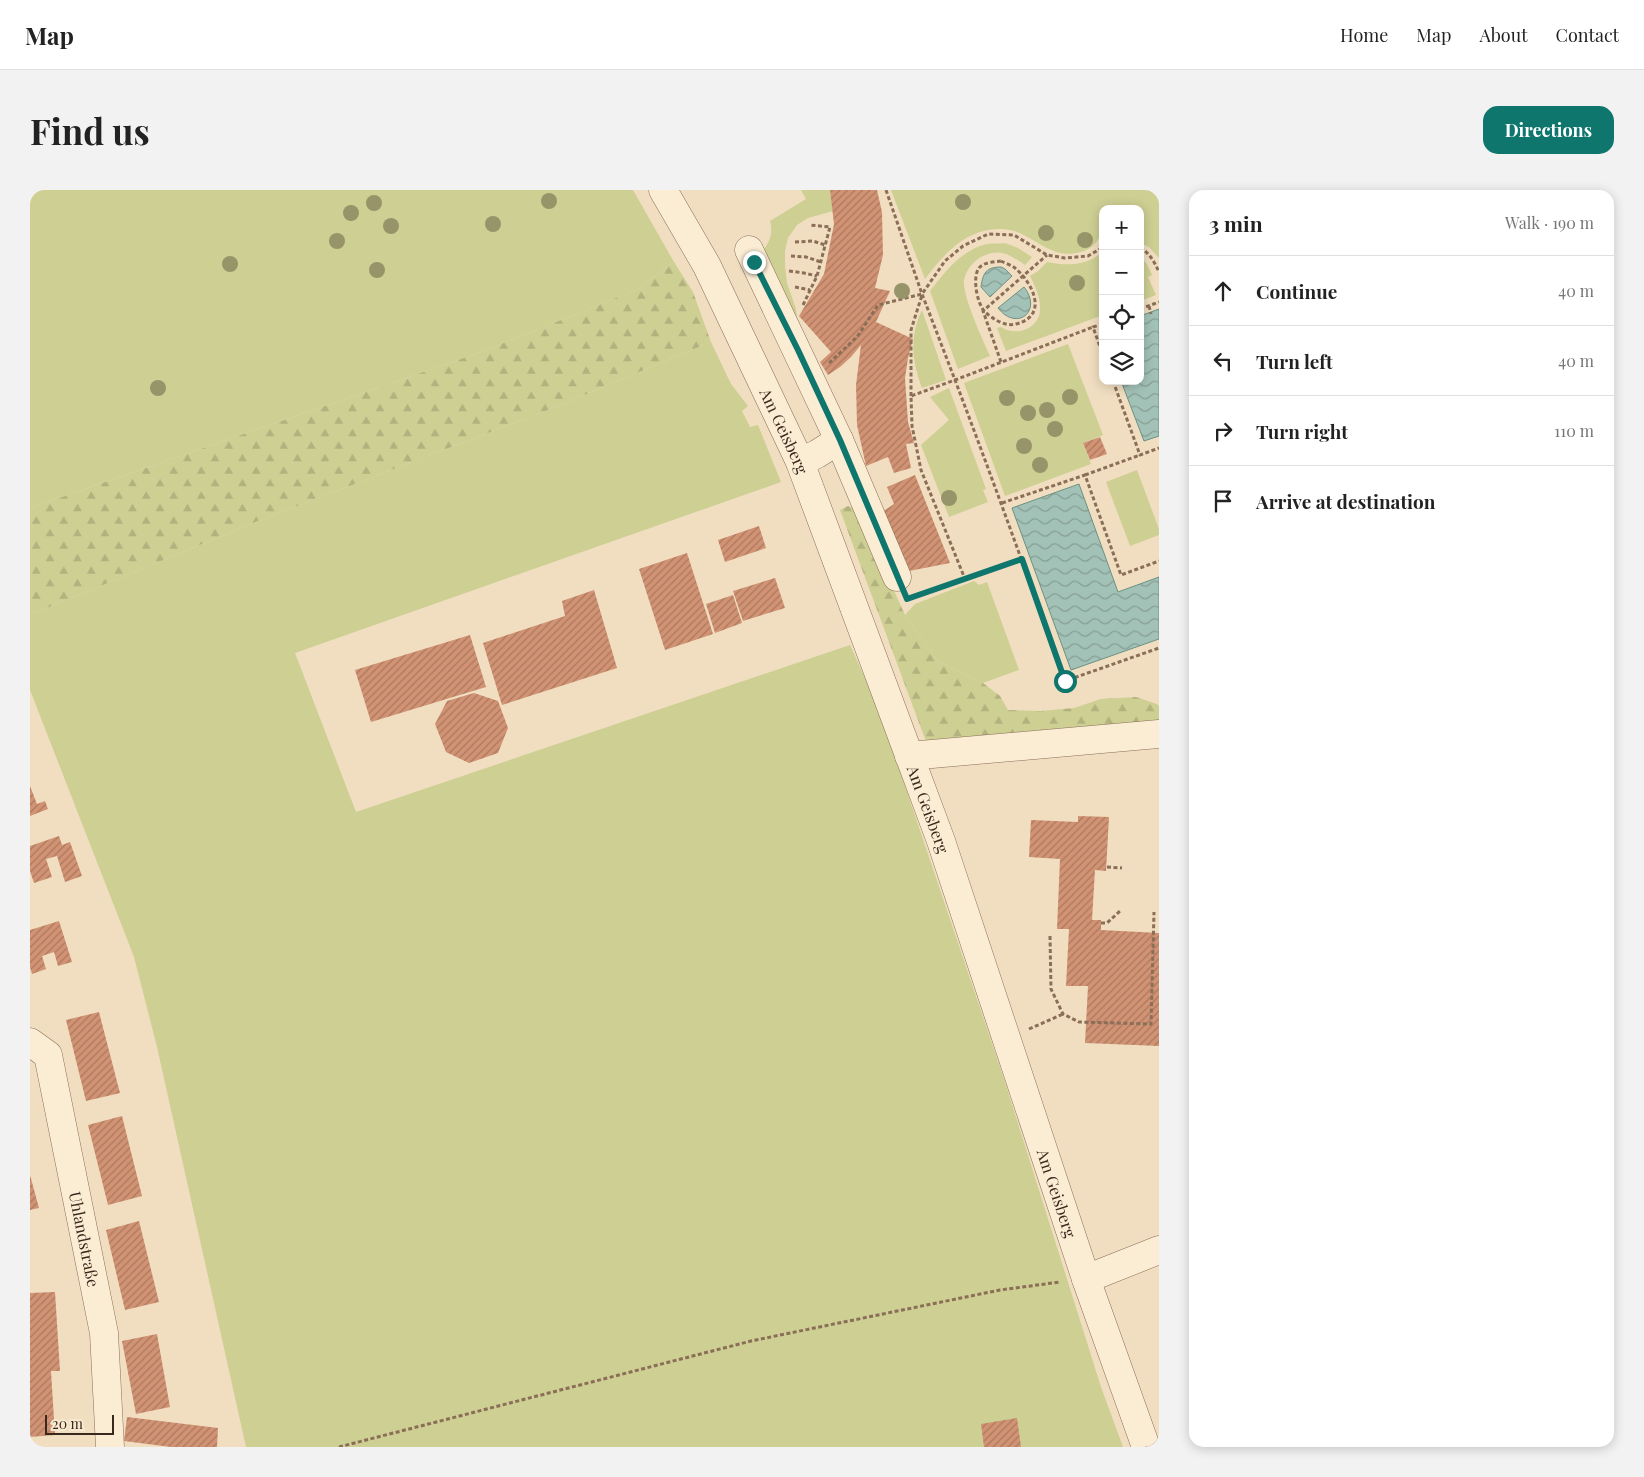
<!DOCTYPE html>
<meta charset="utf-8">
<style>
:root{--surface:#fff;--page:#f2f2f2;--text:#222;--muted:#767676;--line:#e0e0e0;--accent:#0f766e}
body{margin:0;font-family:"Playfair Display",serif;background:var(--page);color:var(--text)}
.controls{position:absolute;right:15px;top:15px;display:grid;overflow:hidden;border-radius:10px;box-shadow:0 2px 12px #0003}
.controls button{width:45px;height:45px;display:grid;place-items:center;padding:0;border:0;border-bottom:1px solid var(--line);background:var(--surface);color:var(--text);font:25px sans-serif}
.scale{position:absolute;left:15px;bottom:12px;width:69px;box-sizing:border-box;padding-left:5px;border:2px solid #39281c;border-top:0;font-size:14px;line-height:18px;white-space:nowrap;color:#39281c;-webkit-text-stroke:4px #f7e9d0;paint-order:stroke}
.stop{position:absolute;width:15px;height:15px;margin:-11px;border:4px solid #0f766e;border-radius:50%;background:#fff}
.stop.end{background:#0f766e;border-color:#fff;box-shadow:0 1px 5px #0008}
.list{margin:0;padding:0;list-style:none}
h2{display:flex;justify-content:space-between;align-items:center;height:65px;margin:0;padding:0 20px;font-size:21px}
h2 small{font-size:16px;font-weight:400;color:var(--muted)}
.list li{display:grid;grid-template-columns:32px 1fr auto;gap:15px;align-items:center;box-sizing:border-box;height:70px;padding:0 20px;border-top:1px solid var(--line)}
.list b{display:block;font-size:19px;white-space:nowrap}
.list em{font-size:16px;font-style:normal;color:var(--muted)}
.icon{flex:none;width:28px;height:28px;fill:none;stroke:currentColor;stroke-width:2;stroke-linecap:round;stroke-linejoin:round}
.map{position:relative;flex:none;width:1129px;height:1257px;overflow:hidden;border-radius:15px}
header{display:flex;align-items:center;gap:30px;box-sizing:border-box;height:70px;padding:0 25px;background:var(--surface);border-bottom:1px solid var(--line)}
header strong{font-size:24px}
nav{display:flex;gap:28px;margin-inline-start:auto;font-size:18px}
.intro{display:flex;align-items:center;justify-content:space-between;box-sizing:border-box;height:120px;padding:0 30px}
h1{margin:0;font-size:35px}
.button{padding:12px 22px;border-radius:15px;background:var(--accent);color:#fff;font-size:18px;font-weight:700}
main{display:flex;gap:30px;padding:0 30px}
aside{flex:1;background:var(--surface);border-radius:15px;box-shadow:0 2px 12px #0003}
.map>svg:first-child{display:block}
.green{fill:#cdcf93}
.forest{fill:url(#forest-firs)}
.water{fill:url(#water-waves);stroke:#6a9184}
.building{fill:url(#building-hatch)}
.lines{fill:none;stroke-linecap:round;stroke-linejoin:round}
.minor-casing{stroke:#8b6e57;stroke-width:29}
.path{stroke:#8b6e57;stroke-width:3;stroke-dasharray:4 2.5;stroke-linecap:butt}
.minor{stroke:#fbecd4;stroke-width:28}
.tree{fill:#979469}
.route{stroke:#0f766e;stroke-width:6}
.labels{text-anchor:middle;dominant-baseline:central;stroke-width:4;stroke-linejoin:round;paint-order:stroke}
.street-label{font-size:16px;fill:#39281c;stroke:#f7e9d0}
</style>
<header>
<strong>Map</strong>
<nav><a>Home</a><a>Map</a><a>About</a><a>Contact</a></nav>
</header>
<div class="intro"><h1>Find us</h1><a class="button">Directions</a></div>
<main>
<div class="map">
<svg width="1129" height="1257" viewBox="0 0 1129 1257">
<defs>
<pattern id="forest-firs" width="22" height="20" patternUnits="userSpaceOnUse" patternTransform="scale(1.25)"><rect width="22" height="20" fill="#cdcf93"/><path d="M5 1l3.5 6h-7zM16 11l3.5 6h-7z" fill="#b1b27e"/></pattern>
<pattern id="water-waves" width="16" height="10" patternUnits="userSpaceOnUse" patternTransform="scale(1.25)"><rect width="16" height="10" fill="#a3c2b7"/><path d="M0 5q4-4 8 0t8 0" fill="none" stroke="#869e94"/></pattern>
<pattern id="building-hatch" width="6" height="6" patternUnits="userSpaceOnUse" patternTransform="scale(1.25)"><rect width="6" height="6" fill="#d19374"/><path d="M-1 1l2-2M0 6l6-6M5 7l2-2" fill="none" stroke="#ab785e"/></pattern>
</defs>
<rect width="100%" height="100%" fill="#f1dec0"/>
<g class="green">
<polygon points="0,0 603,0 644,72 608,99 451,162 0,318"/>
<path d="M771 0H800L803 21 778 28 767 35 758 48 755 61V76L757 93 766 119 767 128 781 159 729 66C738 55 744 45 740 31L776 9Z"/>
<path d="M861 0H1129V68L1119 57 1110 53V19H1073C1073 35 1073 54 1054 61 1018 74 1001 37 968 39 935 40 914 64 895 89Z"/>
<path d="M975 53 988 58 1002 67 995 75C980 65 971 58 953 66 944 70 936 80 934 90 932 106 953 150 960 166L928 179 900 101C915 82 932 59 958 54 963 53 969 54 975 53Z"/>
<path d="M1073 62V125L976 161 967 138 971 137C986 147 1009 139 1010 120 1011 108 1005 96 1000 86L1008 81 1017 72C1037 76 1056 76 1073 62Z"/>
<polygon points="1110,66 1117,74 1122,85 1118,87 1126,105 1110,111"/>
<path d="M892 120 916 190 892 198C882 172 879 146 892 120Z"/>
<polygon points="681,152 701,194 718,216 712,221 720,237 728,235 751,292 265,463 326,622 820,455 849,519 974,889 1071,1197 1093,1257 216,1257 127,857 104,767 0,500 0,425 223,333 518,220"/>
<polygon points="1038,154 1073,245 1053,253 1061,274 975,306 934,193"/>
<polygon points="919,198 956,299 953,300 958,312 919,327 891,255 919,230 900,207"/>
<polygon points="1107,280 1129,339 1129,345 1100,356 1076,292"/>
<polygon points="944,391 949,395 957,392 989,480 953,493 908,471 875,425 885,414"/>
</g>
<g class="forest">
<polygon points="644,72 663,102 681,152 518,220 223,333 0,425 0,318 451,162 608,99"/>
<polygon points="818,316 827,319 875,425 908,471 953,493 970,506 978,520 1010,521 1044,518 1071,509 1106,507 1127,514 1129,516 1129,537 898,557 810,320"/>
</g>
<g class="water">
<path d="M971 77 975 79 982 86 960 107 951 97C953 83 956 77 971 77Z"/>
<path d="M994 97C1013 121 987 142 968 118Z"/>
<polygon points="1129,119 1129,246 1114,251 1091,191 1110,191 1110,126"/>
<polygon points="1049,294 1088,402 1129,387 1129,449 1041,480 982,318"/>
</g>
<g class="building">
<polygon points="800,0 847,0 852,22 853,65 845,98 860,101 846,132 883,149 878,168 875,188 878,232 884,253 876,254 881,278 864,283 858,267 836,276 827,235 826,195 831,155 821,167 810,177 798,185 790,172 801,162 769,126 794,84 804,34"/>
<polygon points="1070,247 1077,264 1060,270 1053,253"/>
<polygon points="885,285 920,373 874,382 852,322 864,314 857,297"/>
<polygon points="729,336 736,358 695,372 688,350"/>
<polygon points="657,363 683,444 635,460 609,379"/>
<polygon points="745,388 755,418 713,431 703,401"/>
<polygon points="564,400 587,478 472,515 453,453 535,426 532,411"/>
<polygon points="703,405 712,433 685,443 676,414"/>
<polygon points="440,445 456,497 341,532 325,480"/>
<polygon points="444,503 468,511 478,538 468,563 439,573 416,562 405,534 417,511"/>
<polygon points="0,596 7,614 15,611 18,619 0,626"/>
<polygon points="1048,626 1079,627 1076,681 1065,680 1062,730 1071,730 1071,740 1129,743 1129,856 1055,853 1058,796 1036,796 1039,739 1027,739 1030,669 999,667 1001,630 1048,632"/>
<polygon points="29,646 32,655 40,652 52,686 35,692 27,666 16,669 22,687 4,693 0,681 0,656"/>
<polygon points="29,731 42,772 28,776 24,762 12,766 16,779 2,784 0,777 0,740"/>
<polygon points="69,822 90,903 56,911 36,830"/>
<polygon points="92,926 112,1006 78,1015 58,935"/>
<polygon points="0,985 9,1018 0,1020"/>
<polygon points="109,1031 129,1112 95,1120 76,1040"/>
<polygon points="25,1102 30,1181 21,1181 25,1245 0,1247 0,1103"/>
<polygon points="127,1144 140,1217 106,1224 92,1151"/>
<polygon points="97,1227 188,1238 187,1257 141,1257 94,1251"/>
<polygon points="987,1228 991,1257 954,1257 951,1234"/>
</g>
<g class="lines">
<defs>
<g id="minor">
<path id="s1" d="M633 0 677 76 770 272 911 651 1056 1089 1116 1257"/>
<polyline points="719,60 809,250 787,264 770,272"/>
<polyline points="809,250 867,387"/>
<polyline points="879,566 1129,544"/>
<path id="s2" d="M0 852 18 865 74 1143 80 1257"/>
<polyline points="1056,1089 1129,1060"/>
</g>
</defs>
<use href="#minor" class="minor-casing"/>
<g class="path">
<polyline points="856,0 892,104 925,190 1063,137"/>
<polyline points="765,52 783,51 795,55"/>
<path d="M1110 57C1120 64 1124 71 1129 82"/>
<polyline points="761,66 776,67 791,72"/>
<path d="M971 71C975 73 981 75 985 78 1003 93 1019 126 986 134 975 137 963 129 955 122 947 114 942 87 949 78 954 72 964 72 971 71Z"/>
<polyline points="759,81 774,83 787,86"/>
<polyline points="765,97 780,100"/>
<polyline points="773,115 787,86 800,37 779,35"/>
<polyline points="1119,116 1121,124"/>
<polyline points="1110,119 1129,112"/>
<polyline points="1073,134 1063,137 1073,165"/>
<polyline points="971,172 953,121 1017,65"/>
<polyline points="799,173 827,147 848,115 892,104 915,71 933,56 958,44 984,45 1017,65 1035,68 1058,66 1070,59 1073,54"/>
<polyline points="1083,191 1110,265 1129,258"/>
<polyline points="881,206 881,140 892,105"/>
<polyline points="1055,285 1110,265"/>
<polyline points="972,313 1055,285 1091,385 1129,371"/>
<path d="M992 369 935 389 891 280 882 236 881 206 925 190C963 290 999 390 1035 491L1129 458"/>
<polyline points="883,407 935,389"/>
<polyline points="1077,677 1092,678"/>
<polyline points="1071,733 1077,733 1090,721"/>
<polyline points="1020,746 1021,799 1033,824 1049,832 1121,834 1124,722"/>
<polyline points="999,839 1033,824"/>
<polyline points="309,1257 721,1151 970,1100 1030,1092"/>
</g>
<use href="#minor" class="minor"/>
</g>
<g class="tree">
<circle cx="519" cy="11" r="8"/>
<circle cx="933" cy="12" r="8"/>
<circle cx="344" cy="13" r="8"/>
<circle cx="321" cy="23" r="8"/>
<circle cx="463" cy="34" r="8"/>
<circle cx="361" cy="36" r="8"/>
<circle cx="1016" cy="43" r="8"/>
<circle cx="1055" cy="50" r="8"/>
<circle cx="307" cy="51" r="8"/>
<circle cx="200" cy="74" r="8"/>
<circle cx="347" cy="80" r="8"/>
<circle cx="1047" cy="93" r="8"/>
<circle cx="872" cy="101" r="8"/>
<circle cx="128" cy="198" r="8"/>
<circle cx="1040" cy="207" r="8"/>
<circle cx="977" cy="208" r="8"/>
<circle cx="1017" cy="220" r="8"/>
<circle cx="998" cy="223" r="8"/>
<circle cx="1025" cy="239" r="8"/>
<circle cx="994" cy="256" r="8"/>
<circle cx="1010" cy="275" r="8"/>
<circle cx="919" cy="308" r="8"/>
</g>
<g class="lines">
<polyline class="route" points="724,72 768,160 810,250 877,409 992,369 1035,491"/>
</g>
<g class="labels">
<g class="street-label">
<text stroke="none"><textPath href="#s1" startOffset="270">Am Geisberg</textPath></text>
<text stroke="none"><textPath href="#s1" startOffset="675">Am Geisberg</textPath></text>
<text stroke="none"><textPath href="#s1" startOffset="1080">Am Geisberg</textPath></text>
<text stroke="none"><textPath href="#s2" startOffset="210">Uhlandstraße</textPath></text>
</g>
</g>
</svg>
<div class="controls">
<button>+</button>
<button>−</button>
<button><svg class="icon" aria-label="locate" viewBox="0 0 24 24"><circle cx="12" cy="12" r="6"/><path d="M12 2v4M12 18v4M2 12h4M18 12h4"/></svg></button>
<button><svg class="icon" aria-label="layers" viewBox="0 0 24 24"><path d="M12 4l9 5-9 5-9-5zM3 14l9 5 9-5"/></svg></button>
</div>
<div class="scale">20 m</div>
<div class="stop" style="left:1035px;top:491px"></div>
<div class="stop end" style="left:724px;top:72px"></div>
</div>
<aside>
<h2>3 min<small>Walk · 190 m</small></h2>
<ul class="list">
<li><svg class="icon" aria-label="ahead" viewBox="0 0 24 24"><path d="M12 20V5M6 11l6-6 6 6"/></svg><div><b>Continue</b></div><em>40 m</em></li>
<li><svg class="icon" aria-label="left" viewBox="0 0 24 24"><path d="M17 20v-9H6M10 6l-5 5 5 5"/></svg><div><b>Turn left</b></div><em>40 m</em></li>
<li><svg class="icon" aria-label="right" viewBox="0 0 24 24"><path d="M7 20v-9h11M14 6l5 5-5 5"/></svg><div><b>Turn right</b></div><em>110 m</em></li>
<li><svg class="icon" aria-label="arrive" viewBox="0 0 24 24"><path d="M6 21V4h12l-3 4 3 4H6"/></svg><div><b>Arrive at destination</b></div></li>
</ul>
</aside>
</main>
